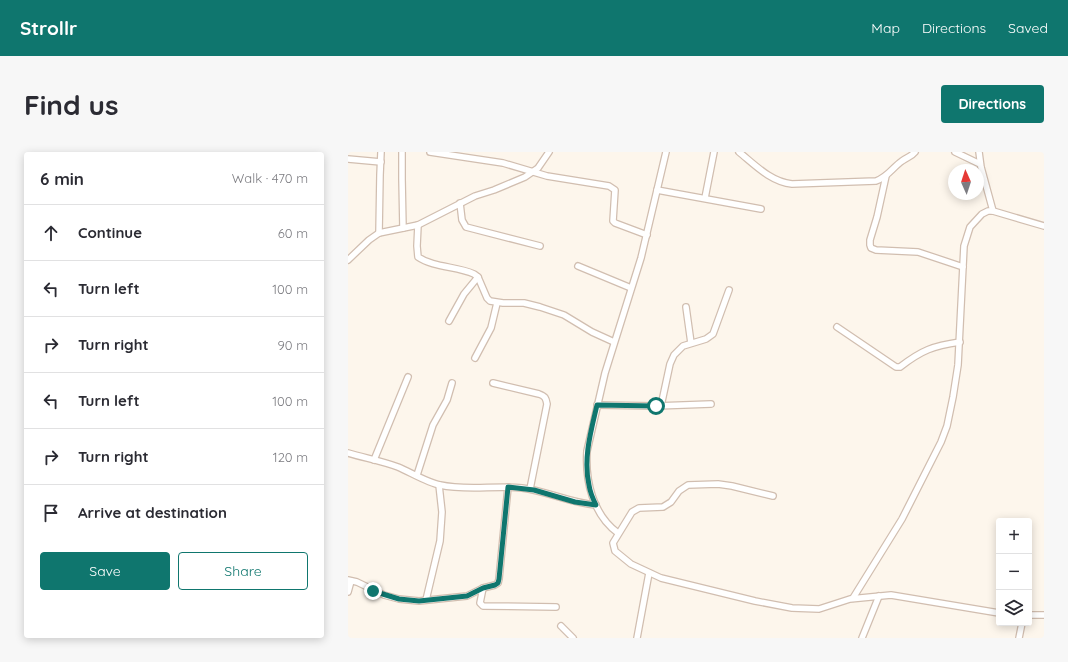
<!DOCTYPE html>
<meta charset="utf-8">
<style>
:root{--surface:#fff;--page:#f7f7f7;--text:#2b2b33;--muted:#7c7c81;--line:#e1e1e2;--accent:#0f766e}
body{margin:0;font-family:Quicksand,sans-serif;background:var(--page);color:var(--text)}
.controls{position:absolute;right:12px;bottom:12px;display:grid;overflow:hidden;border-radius:4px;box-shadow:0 2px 10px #0003}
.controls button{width:36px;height:36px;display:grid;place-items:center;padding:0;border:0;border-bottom:1px solid var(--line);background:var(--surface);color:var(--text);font:20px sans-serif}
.compass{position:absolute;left:600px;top:12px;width:36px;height:36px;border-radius:50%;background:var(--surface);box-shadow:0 2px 10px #0003;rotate:357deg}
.stop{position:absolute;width:12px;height:12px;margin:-9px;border:3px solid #0f766e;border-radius:50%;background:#fff}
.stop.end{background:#0f766e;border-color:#fff;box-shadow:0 1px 4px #0008}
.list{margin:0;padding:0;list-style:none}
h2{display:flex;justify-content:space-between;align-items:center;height:52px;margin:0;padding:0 16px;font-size:17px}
h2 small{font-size:13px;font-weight:400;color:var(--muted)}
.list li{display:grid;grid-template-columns:26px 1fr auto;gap:12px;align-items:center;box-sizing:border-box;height:56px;padding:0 16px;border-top:1px solid var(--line)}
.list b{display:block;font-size:15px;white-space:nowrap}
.list em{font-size:13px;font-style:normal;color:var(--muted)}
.actions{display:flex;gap:8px;padding:12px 16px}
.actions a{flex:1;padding:9px 0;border:1px solid var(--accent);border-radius:4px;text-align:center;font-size:14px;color:var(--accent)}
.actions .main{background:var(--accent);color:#fff}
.icon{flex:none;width:22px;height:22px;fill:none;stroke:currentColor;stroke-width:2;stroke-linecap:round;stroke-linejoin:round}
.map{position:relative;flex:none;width:696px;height:486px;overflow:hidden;border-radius:4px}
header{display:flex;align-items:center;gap:24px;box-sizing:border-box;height:56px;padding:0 20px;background:var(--accent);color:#fff}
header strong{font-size:19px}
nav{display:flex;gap:22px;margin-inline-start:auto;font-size:14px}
.intro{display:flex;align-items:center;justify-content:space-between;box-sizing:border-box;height:96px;padding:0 24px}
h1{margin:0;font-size:28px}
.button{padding:10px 18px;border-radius:4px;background:var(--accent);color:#fff;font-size:14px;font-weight:700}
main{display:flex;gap:24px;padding:0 24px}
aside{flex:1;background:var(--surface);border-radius:4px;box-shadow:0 2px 10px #0003}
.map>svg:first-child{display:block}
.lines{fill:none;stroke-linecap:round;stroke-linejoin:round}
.street-casing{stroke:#d1beb0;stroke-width:8}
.street{stroke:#fff;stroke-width:5.5}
.route{stroke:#0f766e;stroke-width:5}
</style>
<header>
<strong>Strollr</strong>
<nav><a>Map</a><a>Directions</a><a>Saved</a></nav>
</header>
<div class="intro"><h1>Find us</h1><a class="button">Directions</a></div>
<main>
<aside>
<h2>6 min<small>Walk · 470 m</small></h2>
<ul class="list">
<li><svg class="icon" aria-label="ahead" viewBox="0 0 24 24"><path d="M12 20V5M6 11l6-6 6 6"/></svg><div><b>Continue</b></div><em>60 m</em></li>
<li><svg class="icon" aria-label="left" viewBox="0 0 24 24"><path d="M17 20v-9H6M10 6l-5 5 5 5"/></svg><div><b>Turn left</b></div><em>100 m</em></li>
<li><svg class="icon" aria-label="right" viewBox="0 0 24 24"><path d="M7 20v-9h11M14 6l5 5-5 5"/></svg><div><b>Turn right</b></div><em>90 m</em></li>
<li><svg class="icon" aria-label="left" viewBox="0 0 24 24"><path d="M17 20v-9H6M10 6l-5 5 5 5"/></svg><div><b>Turn left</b></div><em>100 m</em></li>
<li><svg class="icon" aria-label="right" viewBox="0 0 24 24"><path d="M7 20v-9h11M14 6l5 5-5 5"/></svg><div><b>Turn right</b></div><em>120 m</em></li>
<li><svg class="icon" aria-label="arrive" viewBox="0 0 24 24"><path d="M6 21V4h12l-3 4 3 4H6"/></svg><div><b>Arrive at destination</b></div></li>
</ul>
<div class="actions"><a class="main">Save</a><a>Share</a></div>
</aside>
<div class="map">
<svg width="696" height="486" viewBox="0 0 696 486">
<rect width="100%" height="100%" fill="#fdf6ec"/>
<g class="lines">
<defs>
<g id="street">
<polyline points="54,0 54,27 55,76"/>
<polyline points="82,0 155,11 199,24 261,34 267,38 265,69 267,71 299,83"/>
<path d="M391 0C407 13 423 30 444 32L528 29C540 25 545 15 554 9 559 5 563 5 567 0"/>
<polyline points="607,0 632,12"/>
<polyline points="631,0 633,15 645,59"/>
<polyline points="0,7 33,10"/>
<polyline points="538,24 529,65 522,88 522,93 523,96 528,98 570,100 615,115"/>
<polyline points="309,38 413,57"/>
<polyline points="357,46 366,0"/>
<polyline points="112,51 114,68 118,75 192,94"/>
<path d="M70 73 69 94 70 105C86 116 109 114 126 122L130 125 139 146 142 149 155 151H176L192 155 216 163 244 180 266 190"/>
<polyline points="31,81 32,23 33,0"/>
<polyline points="0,108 21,88 31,81 70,73 127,44 146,38 177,25 190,16 201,0"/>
<polyline points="230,114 283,136"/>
<polyline points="338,155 343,191"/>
<polyline points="101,169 116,142 130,125"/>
<path d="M489 175 548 215H552C574 198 585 194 612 190"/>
<polyline points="127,206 143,176 149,151"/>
<path d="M145 231 191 242C197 244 198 246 199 252L182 337"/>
<polyline points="249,253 308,254 363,252"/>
<polyline points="313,254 322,212 326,203 335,194 358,187 365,182 381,138"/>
<path d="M0 301C17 306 34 309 50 315 62 320 80 331 92 333 119 339 147 333 174 336 199 339 222 351 248 353"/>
<polyline points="26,308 60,225"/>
<polyline points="69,323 85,273 99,248 104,231"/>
<polyline points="425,344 384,334 370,332 340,333 331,339 323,350 315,355 291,356 284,360 265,391 267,399 283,412 313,426 407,449 444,456 471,457 502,447 543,443 651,461"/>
<path d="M270 381C245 363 237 329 239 299L257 221 293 106 318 0"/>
<polyline points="0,428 9,430 36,443 51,447 71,449 119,444 135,436 147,433 150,431 151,427 160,335"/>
<polyline points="135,436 132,451 135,454 208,455"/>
<polyline points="0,440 3,429"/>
<polyline points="505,446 554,367 593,290 599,274 605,245 610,213 616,94 622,75 634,62 640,59 645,59 696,74"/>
<polyline points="78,448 92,389 94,360 91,333"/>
<polyline points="681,463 696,463"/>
<polyline points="213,474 225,486"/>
<polyline points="289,486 301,421"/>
<polyline points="514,486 531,444"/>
<polyline points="671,486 674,471"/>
</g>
</defs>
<use href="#street" class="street-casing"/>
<use href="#street" class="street"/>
</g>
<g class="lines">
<path class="route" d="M25 439 51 447 71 449 119 444 135 436 147 433 150 431 151 427 160 335 186 338 227 350 248 353C245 347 242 340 241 333 235 306 243 279 249 253L308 254"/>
</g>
</svg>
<div class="controls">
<button>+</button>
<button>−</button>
<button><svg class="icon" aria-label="layers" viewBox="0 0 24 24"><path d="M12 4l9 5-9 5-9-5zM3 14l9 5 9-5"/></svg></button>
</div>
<svg class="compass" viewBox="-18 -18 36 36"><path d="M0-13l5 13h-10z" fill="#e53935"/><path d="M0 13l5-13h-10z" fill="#7c7c81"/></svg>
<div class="stop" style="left:308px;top:254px"></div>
<div class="stop end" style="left:25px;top:439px"></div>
</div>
</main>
